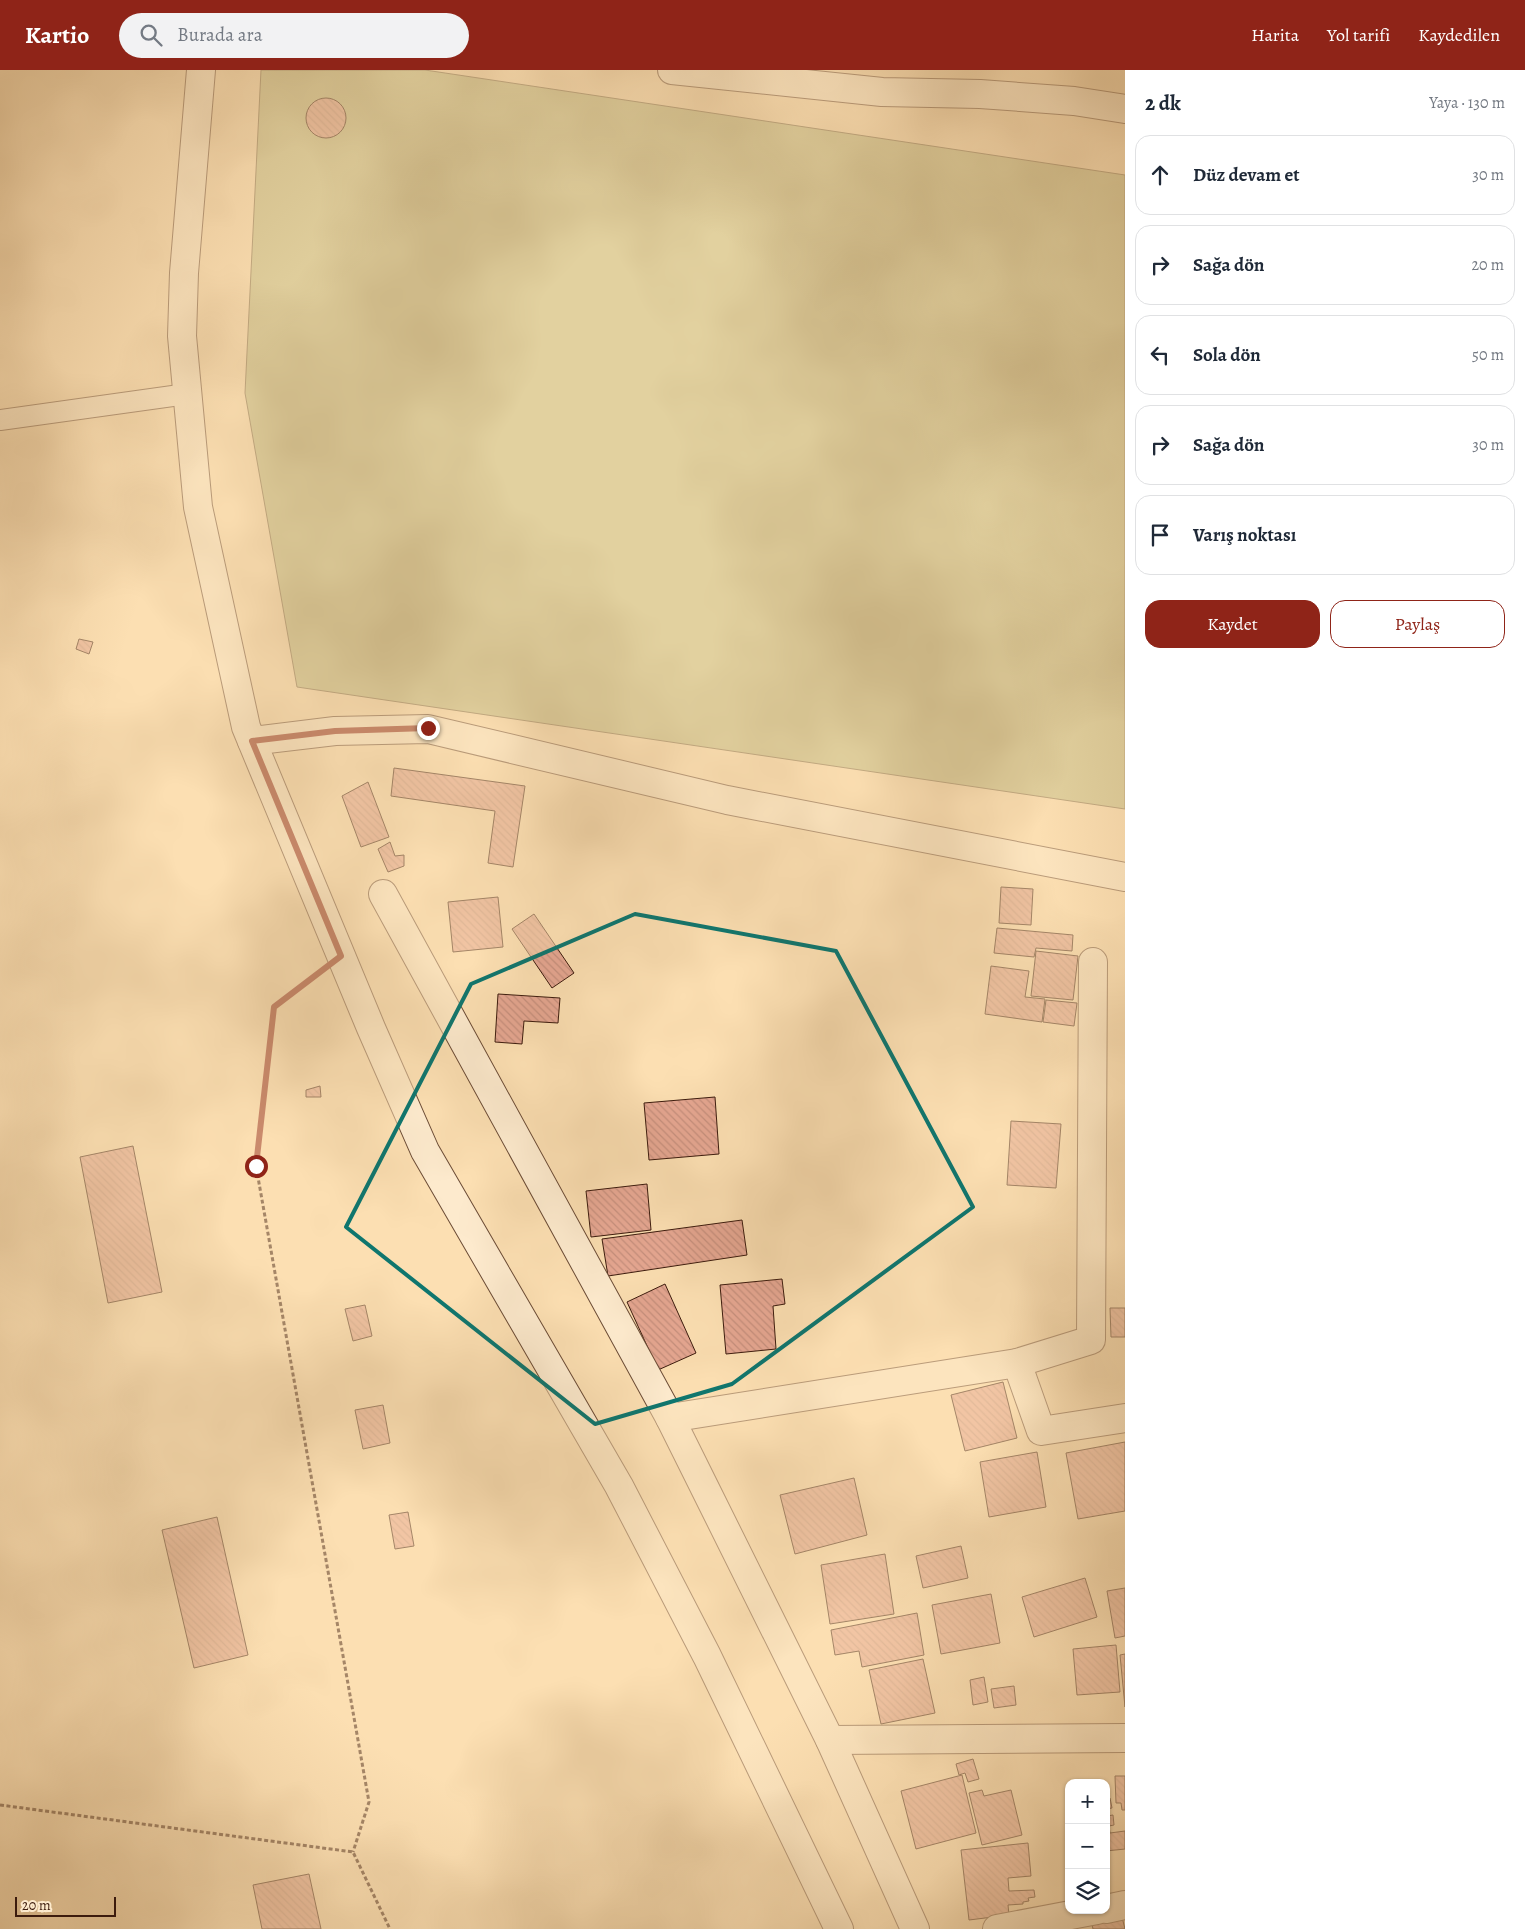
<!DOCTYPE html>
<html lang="tr">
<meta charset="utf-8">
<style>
:root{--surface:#fff;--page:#f2f2f3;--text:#1f2937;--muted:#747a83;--line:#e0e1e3;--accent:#8f2418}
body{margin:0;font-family:Alegreya,serif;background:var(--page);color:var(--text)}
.controls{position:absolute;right:15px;bottom:15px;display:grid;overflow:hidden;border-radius:10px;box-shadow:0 1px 4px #0004}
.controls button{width:45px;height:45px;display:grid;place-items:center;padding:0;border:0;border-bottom:1px solid var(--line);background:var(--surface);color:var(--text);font:25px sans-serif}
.scale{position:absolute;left:15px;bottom:12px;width:101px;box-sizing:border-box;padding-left:5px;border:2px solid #3c1b0d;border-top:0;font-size:14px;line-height:18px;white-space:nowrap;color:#3c1b0d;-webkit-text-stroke:4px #fdeacd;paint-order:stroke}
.stop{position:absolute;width:15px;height:15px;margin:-11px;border:4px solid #8f2418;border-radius:50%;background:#fff}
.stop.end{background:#8f2418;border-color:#fff;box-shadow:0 1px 5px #0008}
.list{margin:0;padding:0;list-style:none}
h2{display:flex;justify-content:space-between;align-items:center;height:65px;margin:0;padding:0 20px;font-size:21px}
h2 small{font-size:16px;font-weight:400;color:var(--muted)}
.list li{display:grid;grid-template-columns:32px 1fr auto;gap:15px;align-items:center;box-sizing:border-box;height:80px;margin:0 10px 10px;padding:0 10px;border:1px solid var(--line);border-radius:15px}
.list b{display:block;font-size:19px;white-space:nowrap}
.list em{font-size:16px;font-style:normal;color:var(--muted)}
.actions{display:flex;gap:10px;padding:15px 20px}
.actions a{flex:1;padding:11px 0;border:1px solid var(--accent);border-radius:15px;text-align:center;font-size:18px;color:var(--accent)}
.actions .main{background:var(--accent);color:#fff}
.icon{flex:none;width:28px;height:28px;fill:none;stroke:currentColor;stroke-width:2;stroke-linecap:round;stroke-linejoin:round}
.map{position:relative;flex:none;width:1125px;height:1859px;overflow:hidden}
header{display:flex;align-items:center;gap:30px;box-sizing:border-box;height:70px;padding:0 25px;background:var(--accent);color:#fff}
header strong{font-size:24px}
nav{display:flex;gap:28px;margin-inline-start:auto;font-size:18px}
.search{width:350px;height:45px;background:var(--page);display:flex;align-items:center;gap:12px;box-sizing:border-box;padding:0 18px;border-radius:28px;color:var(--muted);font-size:19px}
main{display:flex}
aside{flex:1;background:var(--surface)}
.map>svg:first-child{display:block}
.green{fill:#c4c088;stroke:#806e4a}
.building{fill:url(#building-back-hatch);stroke:#3c1b0d}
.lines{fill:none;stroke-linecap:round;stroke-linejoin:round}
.lane-casing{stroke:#6c4c36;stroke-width:22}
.street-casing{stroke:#6c4c36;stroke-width:30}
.path{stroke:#3c1b0d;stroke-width:3;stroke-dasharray:4 2.5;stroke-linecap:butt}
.lane{stroke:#fdeacd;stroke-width:20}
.street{stroke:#fdeacd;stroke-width:28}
.route{stroke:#8f2418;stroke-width:6}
.marked{fill:none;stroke:#0f766e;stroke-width:4;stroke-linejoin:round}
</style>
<header>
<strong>Kartio</strong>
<div class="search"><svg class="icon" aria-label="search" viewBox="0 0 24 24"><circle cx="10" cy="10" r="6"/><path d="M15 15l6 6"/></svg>Burada ara</div>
<nav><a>Harita</a><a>Yol tarifi</a><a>Kaydedilen</a></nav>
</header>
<main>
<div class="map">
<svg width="1125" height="1859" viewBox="0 0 1125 1859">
<defs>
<pattern id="building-back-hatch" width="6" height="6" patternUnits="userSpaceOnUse" patternTransform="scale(1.25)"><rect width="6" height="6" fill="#e6a792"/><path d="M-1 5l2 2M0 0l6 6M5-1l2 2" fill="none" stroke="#c68f7d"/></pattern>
</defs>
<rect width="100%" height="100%" fill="#fcdfb2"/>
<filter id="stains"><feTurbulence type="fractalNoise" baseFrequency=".004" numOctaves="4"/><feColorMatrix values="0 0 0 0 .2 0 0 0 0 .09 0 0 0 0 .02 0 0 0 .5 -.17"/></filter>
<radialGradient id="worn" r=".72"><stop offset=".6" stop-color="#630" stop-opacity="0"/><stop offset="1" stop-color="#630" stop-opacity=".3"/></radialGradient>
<polygon class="green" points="261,0 425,0 1125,105 1125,739 297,617 245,323"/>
<g class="building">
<circle cx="326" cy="48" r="20"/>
<polygon points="79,569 93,572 89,584 76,579"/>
<polygon points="394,698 525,716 513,797 488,793 495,741 391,726"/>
<polygon points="368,712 389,767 361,777 342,726"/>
<polygon points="390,772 395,786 404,785 404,796 388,802 378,779"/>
<polygon points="1001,817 1033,819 1031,855 999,853"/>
<polygon points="498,827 503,877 453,882 448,832"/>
<polygon points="534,844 574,903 552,918 512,859"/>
<polygon points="997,858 1073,865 1072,881 1036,878 1034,887 994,883"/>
<polygon points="1036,881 1078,886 1073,930 1031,926"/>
<polygon points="991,896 1029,901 1025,927 1045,929 1042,952 985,944"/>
<polygon points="498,924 560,928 558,953 524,951 522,974 495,972"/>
<polygon points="1046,930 1077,933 1074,956 1043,952"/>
<polygon points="320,1016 321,1027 306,1027 306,1020"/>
<polygon points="715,1027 719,1084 649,1090 644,1033"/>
<polygon points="1011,1051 1061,1054 1056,1118 1007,1115"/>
<polygon points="133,1076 162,1222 108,1233 80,1087"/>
<polygon points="647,1114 651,1160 591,1167 586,1121"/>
<polygon points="742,1150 747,1185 608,1206 602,1169"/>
<polygon points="782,1209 785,1234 773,1236 776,1279 726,1284 720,1215"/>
<polygon points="665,1214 696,1283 658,1300 627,1232"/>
<polygon points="365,1235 372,1266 353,1271 345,1239"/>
<polygon points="1110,1238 1125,1238 1125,1267 1111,1267"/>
<polygon points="1003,1312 1017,1368 965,1381 951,1325"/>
<polygon points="383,1335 390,1373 363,1379 355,1340"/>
<polygon points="1125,1372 1125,1441 1078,1449 1066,1383"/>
<polygon points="1037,1382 1046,1437 989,1447 980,1392"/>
<polygon points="854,1408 867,1465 795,1484 780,1425"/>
<polygon points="408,1442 414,1476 395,1479 389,1445"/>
<polygon points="217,1447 248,1585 194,1598 162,1460"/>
<polygon points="961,1476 968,1508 923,1518 916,1486"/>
<polygon points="885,1484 894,1544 830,1554 821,1495"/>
<polygon points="1085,1508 1097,1547 1034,1567 1022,1527"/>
<polygon points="1125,1518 1125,1566 1115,1568 1107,1521"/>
<polygon points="991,1524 1000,1573 941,1584 932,1535"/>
<polygon points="917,1543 924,1585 862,1597 859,1581 835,1585 831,1560"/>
<polygon points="1116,1575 1120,1622 1077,1625 1073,1579"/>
<polygon points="1125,1584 1125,1637 1120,1585"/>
<polygon points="923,1589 935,1643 881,1654 869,1600"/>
<polygon points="984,1607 988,1632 973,1635 970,1610"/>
<polygon points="1014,1616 1016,1635 994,1638 991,1619"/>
<polygon points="973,1689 979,1709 968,1712 965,1703 959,1705 956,1694"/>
<polygon points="962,1705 976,1763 916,1779 901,1721"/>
<polygon points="1115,1706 1125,1706 1125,1740 1122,1740 1121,1733 1116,1733"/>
<polygon points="982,1720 984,1726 1011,1720 1022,1765 982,1775 969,1723"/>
<polygon points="1110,1728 1112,1738 1106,1739 1106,1729"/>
<polygon points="1106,1743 1107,1746 1113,1745 1114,1755 1109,1756 1110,1763 1125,1761 1125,1779 1106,1781"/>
<polygon points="1028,1773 1031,1806 1008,1808 1009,1821 1034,1820 1035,1827 1028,1828 1029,1831 1023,1832 1023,1834 1008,1835 1009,1845 969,1850 961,1780"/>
<polygon points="309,1804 321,1859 262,1859 253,1815"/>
<polygon points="1122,1847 1125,1859 1093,1859 1092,1855"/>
</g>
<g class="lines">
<defs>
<polyline id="lane" points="0,350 187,324"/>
<g id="street">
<polyline points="201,0 184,203 182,266 198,437 246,657 371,958 425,1081 619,1416 707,1586 839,1859"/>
<polyline points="672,0 882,22 980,24 1074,31 1125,39"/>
<polyline points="252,671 335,661 428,659 727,730 1125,807"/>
<polyline points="383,824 670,1348 830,1670 915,1859"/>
<polyline points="1017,1293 1091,1270 1093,892"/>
<polyline points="670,1348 1017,1293 1041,1361 1125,1348"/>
<polyline points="830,1670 1125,1668"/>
<polyline points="1106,1839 1125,1835"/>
<polyline points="997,1859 1097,1840"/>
</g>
</defs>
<use href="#lane" class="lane-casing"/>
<use href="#street" class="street-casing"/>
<g class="path">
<polyline points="316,905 274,937 256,1096 369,1732 353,1782"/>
<polyline points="0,1735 353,1782 390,1859"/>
</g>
<use href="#lane" class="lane"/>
<use href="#street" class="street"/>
</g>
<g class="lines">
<polyline class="route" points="256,1096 274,937 341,886 252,671 335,661 428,658"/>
</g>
<path d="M0 0H1125V1859H0ZM635 844 836 881 973 1137 732 1314 595 1354 346 1157 471 914Z" fill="#fcdfb2" fill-opacity=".55" fill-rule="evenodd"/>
<path class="marked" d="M635 844 836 881 973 1137 732 1314 595 1354 346 1157 471 914Z"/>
<rect width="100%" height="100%" filter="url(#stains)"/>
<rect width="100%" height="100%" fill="url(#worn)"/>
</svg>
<div class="controls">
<button>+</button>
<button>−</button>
<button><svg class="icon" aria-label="layers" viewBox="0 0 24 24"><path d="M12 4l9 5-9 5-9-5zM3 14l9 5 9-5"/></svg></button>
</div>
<div class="scale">20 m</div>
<div class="stop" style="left:256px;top:1096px"></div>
<div class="stop end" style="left:428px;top:658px"></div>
</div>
<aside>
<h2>2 dk<small>Yaya · 130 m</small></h2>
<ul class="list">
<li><svg class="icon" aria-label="ahead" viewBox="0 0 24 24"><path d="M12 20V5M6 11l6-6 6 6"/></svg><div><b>Düz devam et</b></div><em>30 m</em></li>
<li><svg class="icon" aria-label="right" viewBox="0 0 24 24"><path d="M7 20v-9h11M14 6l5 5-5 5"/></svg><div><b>Sağa dön</b></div><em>20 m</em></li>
<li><svg class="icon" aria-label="left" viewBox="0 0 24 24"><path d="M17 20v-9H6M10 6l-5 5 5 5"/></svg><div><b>Sola dön</b></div><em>50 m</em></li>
<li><svg class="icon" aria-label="right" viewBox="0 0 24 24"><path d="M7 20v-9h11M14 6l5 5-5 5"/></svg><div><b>Sağa dön</b></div><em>30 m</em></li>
<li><svg class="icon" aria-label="arrive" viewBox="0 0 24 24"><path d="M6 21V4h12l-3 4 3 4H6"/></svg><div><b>Varış noktası</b></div></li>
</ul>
<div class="actions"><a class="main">Kaydet</a><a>Paylaş</a></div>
</aside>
</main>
